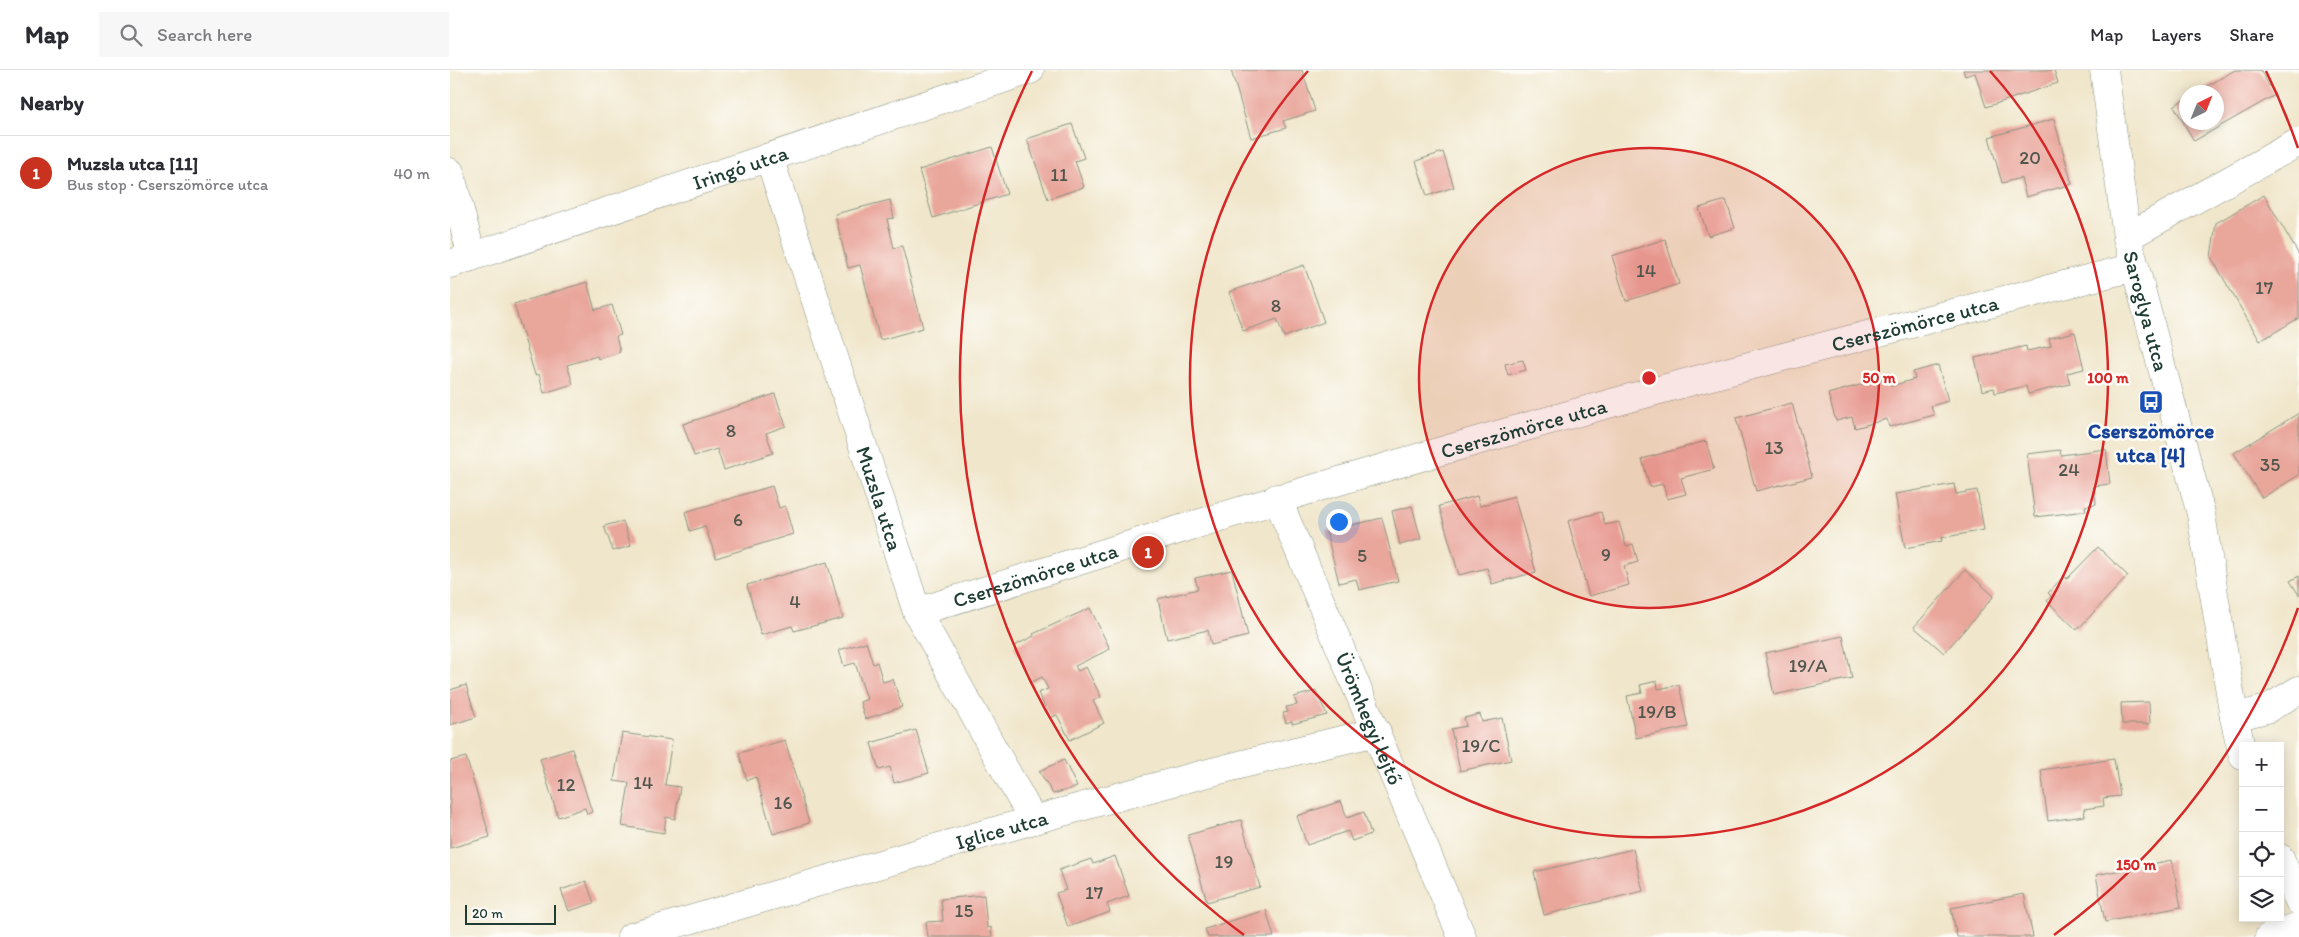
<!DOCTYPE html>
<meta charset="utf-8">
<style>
:root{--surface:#fff;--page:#f7f7f7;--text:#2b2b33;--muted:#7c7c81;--line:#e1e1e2;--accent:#c8321e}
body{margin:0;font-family:Itim,sans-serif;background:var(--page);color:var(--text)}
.controls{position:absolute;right:15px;bottom:15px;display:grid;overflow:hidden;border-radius:0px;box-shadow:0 2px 12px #0003}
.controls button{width:45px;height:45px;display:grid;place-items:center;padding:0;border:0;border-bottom:1px solid var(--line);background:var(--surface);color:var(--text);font:25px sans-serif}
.compass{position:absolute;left:1729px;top:15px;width:45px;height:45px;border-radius:50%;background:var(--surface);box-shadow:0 2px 12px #0003;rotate:43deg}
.scale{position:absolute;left:15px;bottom:12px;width:91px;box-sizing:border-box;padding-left:5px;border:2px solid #1f3d34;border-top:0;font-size:14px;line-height:18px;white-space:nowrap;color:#1f3d34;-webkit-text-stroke:4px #fdfcf7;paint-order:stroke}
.you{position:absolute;left:888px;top:451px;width:18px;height:18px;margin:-12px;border:4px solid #fff;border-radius:50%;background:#1a73e8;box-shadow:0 0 0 8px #1a73e833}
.badge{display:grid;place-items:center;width:32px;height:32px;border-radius:50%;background:var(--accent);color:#fff;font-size:16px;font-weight:700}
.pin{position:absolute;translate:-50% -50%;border:2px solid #fff;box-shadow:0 1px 5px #0006}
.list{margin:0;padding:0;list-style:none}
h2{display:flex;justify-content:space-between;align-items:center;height:65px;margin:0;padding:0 20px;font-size:21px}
h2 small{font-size:16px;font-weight:400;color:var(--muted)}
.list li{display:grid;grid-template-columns:32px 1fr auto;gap:15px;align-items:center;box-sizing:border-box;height:75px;padding:0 20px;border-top:1px solid var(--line)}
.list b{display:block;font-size:19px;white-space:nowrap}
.list p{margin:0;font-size:16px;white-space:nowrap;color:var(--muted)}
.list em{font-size:16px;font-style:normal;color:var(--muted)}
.icon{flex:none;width:28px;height:28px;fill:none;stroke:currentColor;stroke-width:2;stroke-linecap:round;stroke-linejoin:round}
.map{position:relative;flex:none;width:1849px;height:867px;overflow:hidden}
header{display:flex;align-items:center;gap:30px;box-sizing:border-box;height:70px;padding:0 25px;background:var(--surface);border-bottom:1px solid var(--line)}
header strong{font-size:24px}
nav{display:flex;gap:28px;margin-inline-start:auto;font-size:18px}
.search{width:350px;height:45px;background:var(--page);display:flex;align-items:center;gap:12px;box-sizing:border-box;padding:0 18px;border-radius:0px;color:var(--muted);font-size:19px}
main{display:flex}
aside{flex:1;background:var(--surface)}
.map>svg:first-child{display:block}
.building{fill:#e9a69b}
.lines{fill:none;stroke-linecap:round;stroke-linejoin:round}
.minor-casing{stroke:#889280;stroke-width:29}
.minor{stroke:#fff;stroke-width:28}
.ring{fill:none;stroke:#d62828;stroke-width:2.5}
.labels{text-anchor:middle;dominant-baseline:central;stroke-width:5;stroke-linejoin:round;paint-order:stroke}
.number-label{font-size:19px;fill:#52574e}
.street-label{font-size:21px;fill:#1f3d34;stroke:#fdfcf7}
.transit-label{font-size:21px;font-weight:bold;fill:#164399;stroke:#fdfcf7}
.centre{fill:#d62828;stroke:#fdfcf7;stroke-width:2.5}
.ring-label{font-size:15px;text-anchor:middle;font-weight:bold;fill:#d62828;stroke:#fdfcf7;stroke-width:5;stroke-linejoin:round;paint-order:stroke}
</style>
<header>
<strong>Map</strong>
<div class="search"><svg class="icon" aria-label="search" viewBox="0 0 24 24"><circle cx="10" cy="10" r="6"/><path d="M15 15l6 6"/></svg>Search here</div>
<nav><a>Map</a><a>Layers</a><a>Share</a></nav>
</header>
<main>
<aside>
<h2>Nearby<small></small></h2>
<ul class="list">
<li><span class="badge">1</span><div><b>Muzsla utca [11]</b><p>Bus stop · Cserszömörce utca</p></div><em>40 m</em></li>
</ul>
</aside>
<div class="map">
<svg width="1849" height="867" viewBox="0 0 1849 867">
<rect width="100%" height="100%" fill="#fdfcf7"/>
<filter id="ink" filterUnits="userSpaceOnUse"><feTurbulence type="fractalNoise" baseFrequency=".02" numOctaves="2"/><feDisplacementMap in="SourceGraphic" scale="10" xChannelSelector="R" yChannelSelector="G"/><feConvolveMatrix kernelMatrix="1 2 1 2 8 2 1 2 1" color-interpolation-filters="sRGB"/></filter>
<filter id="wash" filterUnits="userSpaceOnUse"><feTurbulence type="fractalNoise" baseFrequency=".0096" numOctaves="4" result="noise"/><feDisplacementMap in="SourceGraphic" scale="20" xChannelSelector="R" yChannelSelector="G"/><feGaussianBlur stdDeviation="1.12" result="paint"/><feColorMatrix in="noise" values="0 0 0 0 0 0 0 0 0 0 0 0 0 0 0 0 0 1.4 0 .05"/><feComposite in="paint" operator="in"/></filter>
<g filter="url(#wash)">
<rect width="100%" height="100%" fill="#f0e6cb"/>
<g id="blocks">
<g class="building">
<polygon points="781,0 852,0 865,41 833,51 836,58 801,68"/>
<polygon points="1513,0 1604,0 1608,13 1536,37 1525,3 1515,6"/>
<polygon points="1785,0 1810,0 1825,25 1744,71 1724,36 1736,28 1736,52 1766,52 1766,22 1747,22"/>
<polygon points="1604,49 1622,114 1576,127 1571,108 1552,113 1539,67"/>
<polygon points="622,54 634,88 625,91 634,117 598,129 577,69"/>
<polygon points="542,77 557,124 483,148 469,100"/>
<polygon points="993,82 1004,117 977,126 966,91"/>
<polygon points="1814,125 1849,185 1849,248 1810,271 1761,187 1766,153"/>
<polygon points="440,130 444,148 437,149 444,178 452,176 473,258 430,270 410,195 398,198 385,144"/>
<polygon points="1276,130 1285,158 1258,166 1249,138"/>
<polygon points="1215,169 1229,214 1176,231 1162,186"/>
<polygon points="854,195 874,252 834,267 827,249 793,261 779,222"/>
<polygon points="137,212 145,240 162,235 171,265 166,266 170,282 148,289 147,286 117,295 123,314 94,323 89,304 85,305 64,234"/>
<polygon points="1625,262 1634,299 1617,303 1620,314 1578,324 1576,316 1545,323 1544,318 1532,321 1525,288 1576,276 1577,281 1601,276 1599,268"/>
<polygon points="1073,290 1076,300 1058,305 1055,294"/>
<polygon points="1488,295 1498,331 1481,336 1484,345 1439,357 1437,349 1405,358 1402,347 1386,351 1378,324 1438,307 1441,316 1465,309 1463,302"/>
<polygon points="325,324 336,356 316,363 323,383 274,400 267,379 244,386 233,354"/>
<polygon points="1342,333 1362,407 1306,421 1286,348"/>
<polygon points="1849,343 1849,405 1812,428 1784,383"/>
<polygon points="1256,371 1264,399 1231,408 1236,424 1217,429 1213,414 1200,417 1192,389"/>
<polygon points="1656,379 1660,414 1644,416 1646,434 1635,436 1636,441 1585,447 1577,384 1610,380 1611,385"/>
<polygon points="1504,414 1506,424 1527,420 1534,460 1491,468 1492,471 1455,478 1445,424"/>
<polygon points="322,416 329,438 335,436 343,464 266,488 255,456 240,461 235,442"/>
<polygon points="1027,426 1030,436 1064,426 1086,502 1042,514 1037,498 1009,505 989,436"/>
<polygon points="962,436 971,469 950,475 942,441"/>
<polygon points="1151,442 1155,455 1169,452 1176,476 1183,474 1188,492 1174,496 1179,515 1139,526 1118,451"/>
<polygon points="932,448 948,511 909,520 906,509 889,513 876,461"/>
<polygon points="173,451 181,476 163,481 154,456"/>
<polygon points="1648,477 1678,506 1627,560 1597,531 1601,526 1598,523 1614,506 1617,509"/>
<polygon points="377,492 393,548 344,561 342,556 311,565 297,515"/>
<polygon points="782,500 798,566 761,575 758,560 717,569 708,529 748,519 745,508"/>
<polygon points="1515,500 1544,526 1494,583 1464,557"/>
<polygon points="1849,506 1849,525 1840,511"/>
<polygon points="640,538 660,579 625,596 628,601 636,597 651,627 643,631 654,653 620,670 607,645 600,648 588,623 598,619 592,607 582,612 564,576 584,566 583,564"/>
<polygon points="1393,566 1402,608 1324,625 1315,583"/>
<polygon points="416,572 423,594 427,592 433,612 443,609 452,637 415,649 410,632 417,629 405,593 394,596 389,580"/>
<polygon points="1207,611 1208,619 1229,615 1238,657 1186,668 1177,626 1192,623 1190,615"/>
<polygon points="16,615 26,647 0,655 0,620"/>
<polygon points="866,621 877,645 842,654 842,651 836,653 833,643 838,642 836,637 847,635 844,627"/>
<polygon points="1699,632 1700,654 1672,654 1671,633"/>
<polygon points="1030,644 1032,652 1052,648 1061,690 1010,701 1001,659 1016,656 1014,648"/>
<polygon points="466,660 479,703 444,713 440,697 429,700 421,673"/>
<polygon points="172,663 222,670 215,715 230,717 225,749 216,747 214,763 172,756 179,713 164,711"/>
<polygon points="335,670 359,753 323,764 306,707 297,710 289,683"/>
<polygon points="122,679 142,742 137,744 135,738 108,747 90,689"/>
<polygon points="16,687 40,767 0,778 0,691"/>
<polygon points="1664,689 1670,726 1653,728 1654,736 1634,739 1635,746 1598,751 1591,700"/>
<polygon points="614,690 627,717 603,724 589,701"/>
<polygon points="891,731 897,748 914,742 921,764 902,771 898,761 857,775 847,746"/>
<polygon points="791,750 810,817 757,832 738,765"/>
<polygon points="1183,779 1193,821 1094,845 1084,802"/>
<polygon points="665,786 679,826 657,834 660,842 618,857 606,823 616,820 609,800 641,789 643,794"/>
<polygon points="1722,790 1731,837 1655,852 1646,805"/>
<polygon points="136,811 144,833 119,841 111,820"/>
<polygon points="1574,824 1583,867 1507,867 1501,838"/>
<polygon points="534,825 537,858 541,857 542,867 478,867 476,852 493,851 491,829"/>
<polygon points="816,840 824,867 758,867 755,859"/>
</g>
</g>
</g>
<g filter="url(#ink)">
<use href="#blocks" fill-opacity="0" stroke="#889280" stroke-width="1"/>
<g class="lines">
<defs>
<g id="minor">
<path id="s1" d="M1654 0 1677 167 1751 444 1784 647 1793 686"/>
<path id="s2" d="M319 87 467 542 583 750"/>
<polyline points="0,102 22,187"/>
<polyline points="1677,167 1849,72"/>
<path id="s3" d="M0 194 580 0"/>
<path id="s4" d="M827 428 1012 867"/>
<path id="s5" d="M467 542C647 485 827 428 1009 376 1233 311 1459 254 1685 197"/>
<polyline points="1784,647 1817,639 1849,620"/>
<polyline points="1830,788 1849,831"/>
<path id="s6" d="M181 867C429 795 675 719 927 662"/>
<polyline points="1819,867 1849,856"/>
</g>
</defs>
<use href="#minor" class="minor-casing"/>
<use href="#minor" class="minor"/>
</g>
</g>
<circle cx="1199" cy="308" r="230" fill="#d62828" fill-opacity=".12"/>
<g class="ring">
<circle cx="1199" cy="308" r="230"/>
<path d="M1540 1A459 459 0 1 1 858 1"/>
<path d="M1848 538A689 689 0 0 1 1604 865M794 865A689 689 0 0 1 582 1M1816 1A689 689 0 0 1 1848 78"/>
</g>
<defs>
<symbol id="bus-square" viewBox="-11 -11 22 22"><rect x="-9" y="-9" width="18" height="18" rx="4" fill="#1a4fb4" stroke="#fdfcf7"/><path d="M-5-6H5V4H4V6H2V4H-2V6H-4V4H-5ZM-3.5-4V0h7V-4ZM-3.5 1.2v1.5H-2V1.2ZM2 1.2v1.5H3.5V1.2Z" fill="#fff"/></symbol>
</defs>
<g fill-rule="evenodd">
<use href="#bus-square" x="1687" y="318" width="28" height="28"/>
</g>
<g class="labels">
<g class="number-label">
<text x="1580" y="87">20</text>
<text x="609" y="104">11</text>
<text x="1196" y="200">14</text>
<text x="1814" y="217">17</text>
<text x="826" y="235">8</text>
<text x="281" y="360">8</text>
<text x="1324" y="377">13</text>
<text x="1820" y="394">35</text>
<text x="1619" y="399">24</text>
<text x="288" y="449">6</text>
<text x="1156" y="484">9</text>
<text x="912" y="485">5</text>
<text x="345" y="531">4</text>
<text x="1358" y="595">19/A</text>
<text x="1207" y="641">19/B</text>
<text x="1031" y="675">19/C</text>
<text x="193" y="712">14</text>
<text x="116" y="714">12</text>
<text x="333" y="732">16</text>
<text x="774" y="791">19</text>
<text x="644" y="822">17</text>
<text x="514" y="840">15</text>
</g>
<g class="street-label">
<text stroke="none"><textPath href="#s3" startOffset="306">Iringó utca</textPath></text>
<text stroke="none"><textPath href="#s1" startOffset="245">Saroglya utca</textPath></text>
<text stroke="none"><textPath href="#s5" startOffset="1039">Cserszömörce utca</textPath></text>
<text stroke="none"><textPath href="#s5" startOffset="634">Cserszömörce utca</textPath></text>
<text stroke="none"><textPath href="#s2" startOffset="359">Muzsla utca</textPath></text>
<text stroke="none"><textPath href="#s5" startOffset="124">Cserszömörce utca</textPath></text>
<text stroke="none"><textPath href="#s4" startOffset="239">Ürömhegyi lejtő</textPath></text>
<text stroke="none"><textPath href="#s6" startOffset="386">Iglice utca</textPath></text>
</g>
<g class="transit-label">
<text x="1701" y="360">Cserszömörce<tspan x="1701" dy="24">utca [4]</tspan></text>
</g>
</g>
<circle cx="1199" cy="308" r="8" class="centre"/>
<g class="ring-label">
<text x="1429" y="313">50 m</text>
<text x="1658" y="313">100 m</text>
<text x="1686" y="800">150 m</text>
</g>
</svg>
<div class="controls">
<button>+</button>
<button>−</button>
<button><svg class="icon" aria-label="locate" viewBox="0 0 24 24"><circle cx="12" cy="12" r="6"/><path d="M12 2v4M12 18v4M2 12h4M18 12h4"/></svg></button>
<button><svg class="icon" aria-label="layers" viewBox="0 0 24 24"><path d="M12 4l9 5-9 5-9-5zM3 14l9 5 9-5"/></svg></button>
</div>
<svg class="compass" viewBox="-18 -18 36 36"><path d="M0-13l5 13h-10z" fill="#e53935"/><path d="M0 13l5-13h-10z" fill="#7c7c81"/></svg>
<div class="scale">20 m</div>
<div class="you"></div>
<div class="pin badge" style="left:698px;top:482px">1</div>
</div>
</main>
